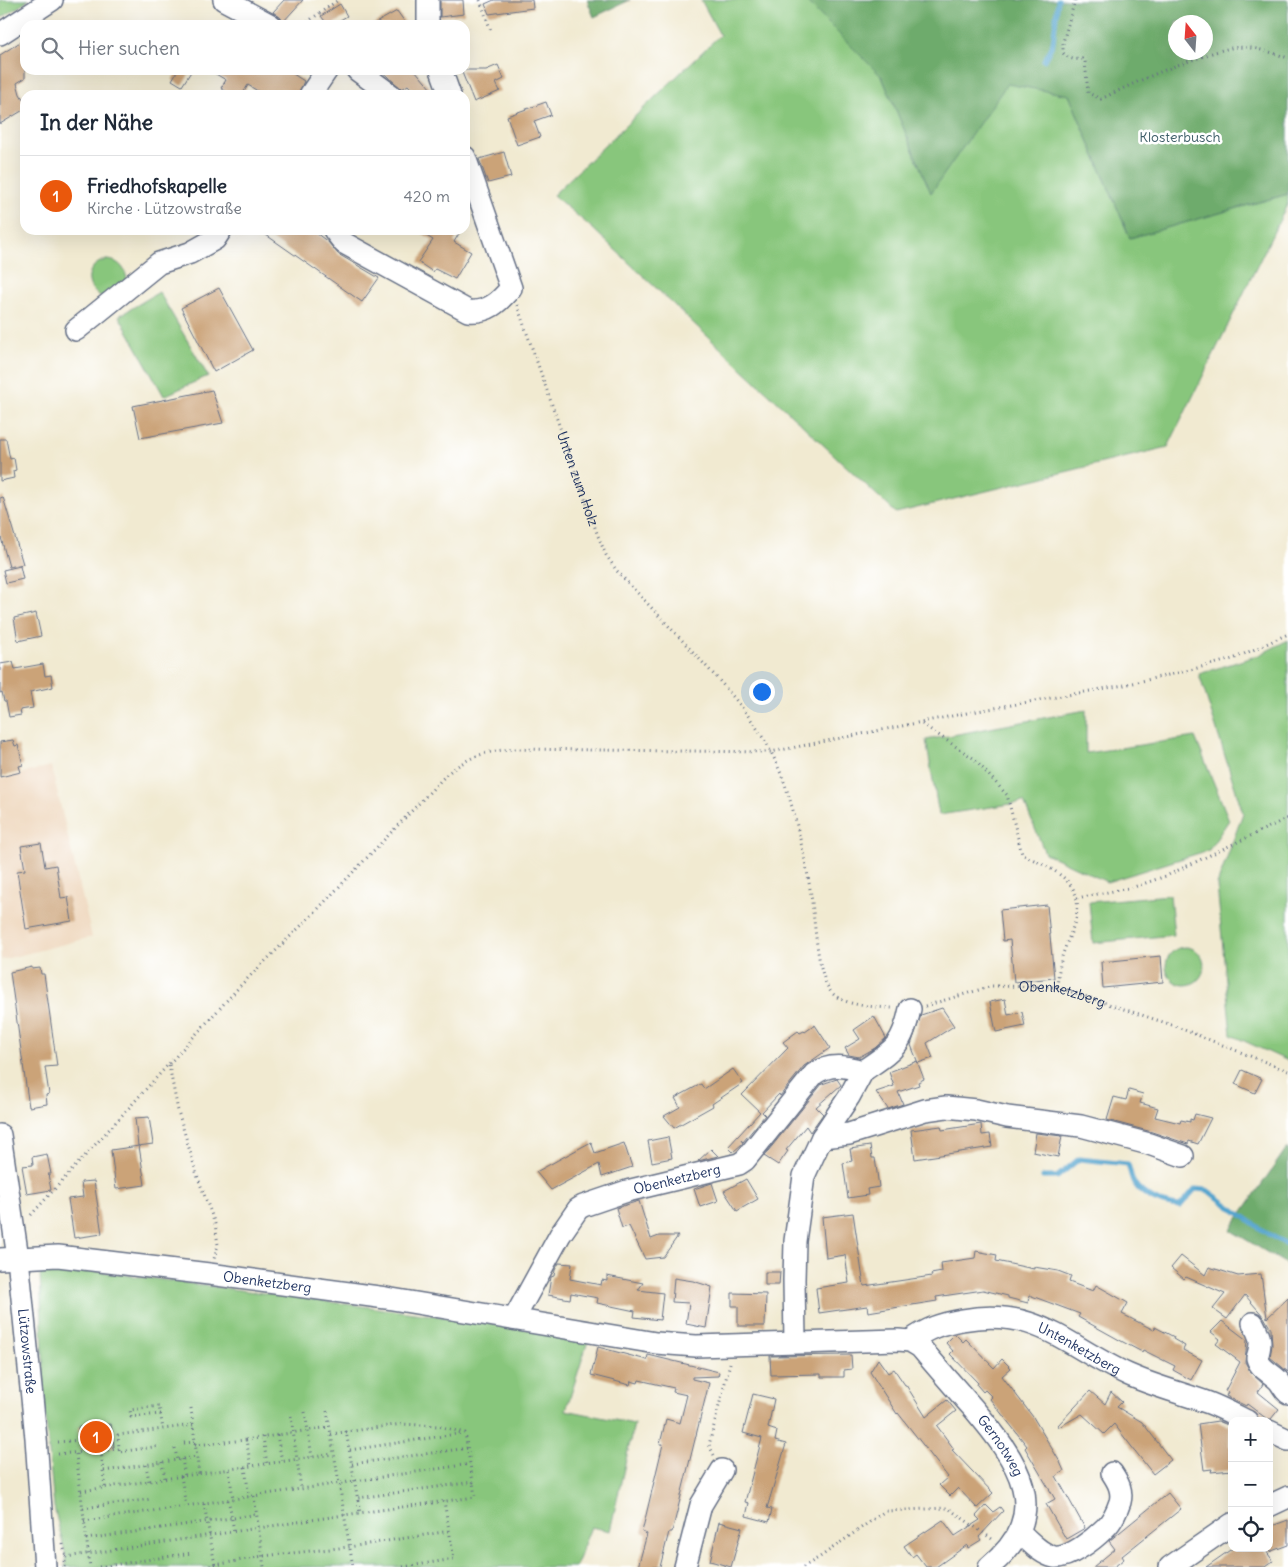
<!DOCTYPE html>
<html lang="de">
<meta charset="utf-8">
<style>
:root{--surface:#fff;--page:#f2f2f3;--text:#1f2937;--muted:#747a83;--line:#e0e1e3;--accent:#ea580c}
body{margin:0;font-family:Delius,sans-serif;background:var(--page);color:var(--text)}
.controls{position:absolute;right:15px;bottom:15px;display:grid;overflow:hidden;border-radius:10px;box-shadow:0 5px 20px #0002}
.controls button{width:45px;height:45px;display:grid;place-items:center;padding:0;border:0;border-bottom:1px solid var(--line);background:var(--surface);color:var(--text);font:25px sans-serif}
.compass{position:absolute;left:1168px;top:15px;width:45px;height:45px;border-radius:50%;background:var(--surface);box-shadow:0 5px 20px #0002;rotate:343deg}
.you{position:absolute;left:761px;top:691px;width:18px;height:18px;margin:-12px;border:4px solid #fff;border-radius:50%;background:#1a73e8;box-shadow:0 0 0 8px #1a73e833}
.badge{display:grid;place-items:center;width:32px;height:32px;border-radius:50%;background:var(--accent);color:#fff;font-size:16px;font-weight:700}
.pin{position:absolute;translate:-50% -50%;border:2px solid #fff;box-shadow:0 1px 5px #0006}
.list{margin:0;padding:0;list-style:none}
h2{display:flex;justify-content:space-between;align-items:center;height:65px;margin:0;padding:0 20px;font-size:21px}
h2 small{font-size:16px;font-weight:400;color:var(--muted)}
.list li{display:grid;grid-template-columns:32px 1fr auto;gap:15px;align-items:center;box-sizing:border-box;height:80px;padding:0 20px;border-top:1px solid var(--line)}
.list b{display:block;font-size:19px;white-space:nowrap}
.list p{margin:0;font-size:16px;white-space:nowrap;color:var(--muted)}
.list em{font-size:16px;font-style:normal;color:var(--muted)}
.icon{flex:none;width:28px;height:28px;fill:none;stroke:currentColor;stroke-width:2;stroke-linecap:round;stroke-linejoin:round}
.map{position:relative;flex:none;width:1288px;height:1567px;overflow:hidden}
.search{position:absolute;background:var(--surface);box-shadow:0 5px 20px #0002;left:20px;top:20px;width:450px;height:55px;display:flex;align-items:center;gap:12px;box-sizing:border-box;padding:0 18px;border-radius:15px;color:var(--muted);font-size:19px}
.panel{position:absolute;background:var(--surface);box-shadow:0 5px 20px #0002;left:20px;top:90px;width:450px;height:145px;border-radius:15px}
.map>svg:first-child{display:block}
.built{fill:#eed6bb}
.green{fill:#88c67c;stroke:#527a6d}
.forest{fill:#6eab6c;stroke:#446d65;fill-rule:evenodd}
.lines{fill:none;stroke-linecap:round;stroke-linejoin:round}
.stream{stroke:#54a4ce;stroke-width:5}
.building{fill:#cba378}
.minor-casing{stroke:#667086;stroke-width:24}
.path{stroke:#667086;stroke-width:3;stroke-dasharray:1 4;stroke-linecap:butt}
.minor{stroke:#fff;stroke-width:21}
.labels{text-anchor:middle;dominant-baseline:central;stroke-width:5;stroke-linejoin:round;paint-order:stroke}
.park-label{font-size:14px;fill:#3c5c67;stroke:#fff}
.street-label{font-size:14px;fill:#1b2f5e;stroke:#fff}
</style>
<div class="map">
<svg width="1288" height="1567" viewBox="0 0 1288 1567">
<rect width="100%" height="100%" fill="#fff"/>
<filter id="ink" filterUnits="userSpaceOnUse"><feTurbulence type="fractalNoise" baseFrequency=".02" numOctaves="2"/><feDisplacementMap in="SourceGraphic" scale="10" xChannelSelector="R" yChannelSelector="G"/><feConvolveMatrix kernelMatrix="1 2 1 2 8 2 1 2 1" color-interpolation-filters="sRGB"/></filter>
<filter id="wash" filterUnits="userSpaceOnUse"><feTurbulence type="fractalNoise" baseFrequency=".0096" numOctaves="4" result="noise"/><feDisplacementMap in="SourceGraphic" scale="20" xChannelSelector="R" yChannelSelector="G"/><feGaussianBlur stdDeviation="1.12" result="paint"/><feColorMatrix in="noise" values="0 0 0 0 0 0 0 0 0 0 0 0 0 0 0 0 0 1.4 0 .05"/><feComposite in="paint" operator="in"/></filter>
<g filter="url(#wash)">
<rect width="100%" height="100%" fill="#f1ead1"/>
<polygon class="built" points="51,766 92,937 1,960 0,779"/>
<g class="green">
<polygon points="0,0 29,0 0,19"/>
<polygon points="701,0 805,0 882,77 931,192 1006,83 1069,95 1130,238 1288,194 1288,203 1168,447 896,513 592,228 553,195 720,35"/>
<path d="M106 260C118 260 125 267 127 279L106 298C83 292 83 265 106 260Z"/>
<polygon points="159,292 208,376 164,396 119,316"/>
<polygon points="1288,640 1288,1061 1231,1035 1217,885 1243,813 1199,674 1259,655"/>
<polygon points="1086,710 1086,753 1195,737 1229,820 1209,850 1107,882 1045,853 1024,802 939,815 926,740"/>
<polygon points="1170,895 1174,935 1093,943 1089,902"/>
<circle cx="1185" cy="966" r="19"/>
<polygon points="58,1266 505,1325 588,1341 566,1410 634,1424 610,1531 591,1527 575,1567 65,1567 66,1557 54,1507 45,1408 40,1272"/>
</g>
<g class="forest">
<polygon points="587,0 630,0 594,17"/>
<path d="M805 0H1288V194L1130 238 1069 95 1007 84 931 193 882 77ZM1206 22V52H1176V22Z"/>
<polygon points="1286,1149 1288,1149 1288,1265 1230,1230"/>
</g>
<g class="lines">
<g class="stream">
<polyline points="1044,60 1053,43 1058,0"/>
<path d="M1043 1177H1057L1079 1159 1128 1164C1130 1170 1131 1178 1134 1183 1144 1198 1164 1205 1180 1206L1195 1189 1207 1190 1268 1234 1288 1245"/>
</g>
</g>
<g id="blocks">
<g class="building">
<polygon points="284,0 303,0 283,22 281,18 273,12"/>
<polygon points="440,0 463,0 464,14 440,17"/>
<polygon points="494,0 532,0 533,8 489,14 485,4"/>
<polygon points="340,4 347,16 332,25 328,25 321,16"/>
<polygon points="397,11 407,25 372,25"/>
<polygon points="25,39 25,78 17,83 20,94 25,102 25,109 0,124 0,55"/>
<polygon points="498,65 504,79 496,83 500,91 474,102 461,70 486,70"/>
<polygon points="178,70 192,70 182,86 172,80"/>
<polygon points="209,70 287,70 304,81 298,95 264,95 248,85 242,95 231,95 221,88 226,80"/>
<polygon points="380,70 415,70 436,95 417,95 408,85 402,89"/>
<polygon points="546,102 551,115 534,121 540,137 517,145 507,116"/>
<polygon points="504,152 511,177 488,183 479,159"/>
<polygon points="259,230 312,230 328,242 338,254 379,278 362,302"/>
<polygon points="417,230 461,230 454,242 471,252 455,279 435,269 433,272 418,262 433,240"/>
<polygon points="219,288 253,350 214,372 181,308"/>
<polygon points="212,390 223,423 140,438 133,406"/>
<polygon points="0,439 6,439 10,459 14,458 16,470 13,471 14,478 0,481"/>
<polygon points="3,497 23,564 9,567 0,534 0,498"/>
<polygon points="20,566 23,579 6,583 3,570"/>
<polygon points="36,613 41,636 18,641 14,618"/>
<polygon points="13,662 15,669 43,664 45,676 51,675 53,687 30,692 33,708 20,710 21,715 9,717 6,701 4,701 2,692 0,693 0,664"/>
<polygon points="13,740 15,746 18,745 23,765 19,766 21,772 0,777 0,742"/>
<polygon points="41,843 45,867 56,865 61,898 68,897 72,921 26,929 17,871 25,870 21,846"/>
<polygon points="1047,905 1054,978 1014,982 1010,940 1003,941 1000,910"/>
<polygon points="1161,956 1163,982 1103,988 1101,962"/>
<polygon points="32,967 32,969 40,968 41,974 44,974 57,1066 45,1067 49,1094 46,1095 47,1104 29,1107 10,972"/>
<polygon points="1005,999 1008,1015 1022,1012 1025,1026 996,1032 990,1002"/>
<polygon points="942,1008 954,1026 927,1043 933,1058 918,1063 911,1045 921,1015"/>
<polygon points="874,1016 886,1038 875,1048 859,1057 849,1055 845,1048 860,1039 854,1030"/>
<polygon points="815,1025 830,1048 804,1066 780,1096 779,1094 762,1112 765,1115 743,1142 741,1140 743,1143 733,1152 728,1147 760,1112 742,1095 788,1048 783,1042 798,1031 800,1033 804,1031 805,1032"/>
<polygon points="917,1061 924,1079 918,1082 919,1085 898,1092 903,1104 888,1109 876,1092 894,1086 889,1072"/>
<polygon points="733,1069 743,1083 712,1104 713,1106 674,1128 664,1116 680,1107 675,1098 701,1084 704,1089"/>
<polygon points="1242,1070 1262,1079 1255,1093 1235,1084"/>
<polygon points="837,1079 841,1085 816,1107 823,1114 810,1132 806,1126 786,1150 788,1151 778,1165 764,1156 822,1084"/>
<polygon points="1129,1090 1143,1094 1140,1103 1158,1108 1155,1117 1180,1123 1181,1120 1190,1122 1190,1119 1193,1120 1195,1114 1211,1118 1198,1144 1189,1141 1188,1144 1152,1132 1107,1120 1114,1097 1126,1100"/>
<polygon points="149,1117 153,1144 138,1146 135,1118"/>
<polygon points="981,1124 982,1135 990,1134 992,1147 915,1159 911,1130 941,1126 942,1130"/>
<polygon points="1036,1133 1062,1136 1058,1157 1033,1152"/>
<polygon points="668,1137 672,1158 652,1162 648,1141"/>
<polygon points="591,1142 595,1153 624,1143 632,1167 602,1177 599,1164 551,1190 536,1172"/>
<polygon points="139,1146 145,1185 116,1189 111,1150"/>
<polygon points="870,1146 872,1158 875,1158 879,1187 867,1189 868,1195 848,1198 843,1163 852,1161 850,1149"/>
<polygon points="711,1149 718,1156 698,1161"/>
<polygon points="47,1154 51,1174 48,1174 51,1190 27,1194 22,1166 33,1165 32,1157"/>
<polygon points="746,1179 758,1199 737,1211 724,1191"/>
<polygon points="94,1181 102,1234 74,1238 68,1199 83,1197 81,1182"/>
<polygon points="712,1183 718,1201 700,1207 694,1189"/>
<polygon points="639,1201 651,1239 659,1236 678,1236 663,1257 645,1259 629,1226 622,1228 616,1208"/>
<polygon points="853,1213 864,1286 932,1276 931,1274 942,1272 941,1263 975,1258 976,1251 997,1255 996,1261 1034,1269 1034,1267 1058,1271 1071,1276 1069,1282 1093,1291 1096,1285 1128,1303 1122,1314 1154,1330 1155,1327 1174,1337 1173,1339 1185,1346 1183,1350 1202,1360 1191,1380 1173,1370 1175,1366 1143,1350 1142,1352 1123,1342 1078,1317 1080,1314 1029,1295 1028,1303 1008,1298 1008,1296 983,1290 936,1297 937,1301 868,1312 867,1306 819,1313 816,1288 849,1283 845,1255 826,1258 822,1217"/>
<polygon points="1181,1256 1205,1275 1209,1267 1238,1276 1261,1274 1267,1318 1288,1298 1288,1372 1270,1357 1272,1345 1271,1329 1264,1317 1245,1295 1227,1319 1213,1309 1225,1294 1186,1277 1184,1279 1171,1268"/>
<polygon points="559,1263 572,1264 570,1279 601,1285 602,1280 607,1281 607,1276 643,1283 638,1290 663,1293 660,1320 634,1317 635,1311 597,1303 598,1298 571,1293 570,1299 548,1295 551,1277 554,1276 555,1270"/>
<polygon points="765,1272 780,1272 779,1285 765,1285"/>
<polygon points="674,1278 693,1281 712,1287 706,1328 686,1324 689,1303 672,1302"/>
<polygon points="732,1293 766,1294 765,1326 738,1326 738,1306 732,1306"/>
<polygon points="1222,1321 1247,1340 1245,1362 1251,1373 1263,1384 1258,1392 1279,1409 1271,1419 1267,1419 1247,1404 1246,1406 1226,1396 1228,1392 1225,1391 1240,1362 1216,1344 1220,1339 1211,1332"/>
<polygon points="955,1334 963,1342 966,1339 994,1368 1002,1359 1011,1368 1002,1376 1033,1417 1060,1462 1064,1471 1056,1476 1085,1528 1066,1539 1046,1504 1055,1499 1025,1448 1027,1446 990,1399 992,1397 985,1390 983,1392 977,1385 978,1383 950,1354 953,1351 946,1343"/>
<polygon points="598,1347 647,1360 648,1355 719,1372 718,1376 692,1377 692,1379 709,1383 672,1532 669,1532 660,1567 638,1567 647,1534 642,1532 663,1444 660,1444 666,1419 680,1423 687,1395 673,1392 674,1388 639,1380 638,1383 631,1381 630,1385 591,1375"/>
<polygon points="851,1355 852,1369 844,1370 844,1377 821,1377 821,1374 771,1375 770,1356"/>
<polygon points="878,1359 888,1373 894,1369 905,1385 906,1385 926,1417 947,1400 956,1411 937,1426 954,1449 952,1450 993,1493 977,1508 958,1488 950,1496 939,1485 948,1477 898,1413 897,1414 870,1372"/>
<polygon points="1090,1391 1105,1404 1111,1392 1122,1402 1117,1407 1142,1422 1171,1460 1153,1474 1114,1424 1104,1434 1082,1414 1059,1427 1058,1425"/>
<polygon points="753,1394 774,1399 768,1428 777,1431 775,1441 786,1444 767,1508 772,1509 769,1522 746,1516 749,1503 745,1502 762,1438 743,1433"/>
<polygon points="1218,1421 1230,1426 1229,1446 1232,1446 1232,1470 1211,1472 1212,1469 1204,1470 1198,1424"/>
<polygon points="111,1424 114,1447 81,1450 78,1427"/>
<polygon points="1168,1493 1181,1509 1122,1556 1124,1559 1114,1567 1093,1567 1115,1549 1109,1541"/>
<polygon points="986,1505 993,1512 1000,1507 1003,1511 979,1537 981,1540 968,1548 967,1545 936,1567 926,1567 916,1554 912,1557 904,1546 943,1520 955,1536 980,1520 976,1516"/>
<polygon points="1288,1520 1288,1545 1269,1552 1269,1527"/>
<polygon points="719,1522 742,1528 731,1567 710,1561"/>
<polygon points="1233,1548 1264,1548 1273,1561 1265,1567 1206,1567"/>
</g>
</g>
</g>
<g filter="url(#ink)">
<use href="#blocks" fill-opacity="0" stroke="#667086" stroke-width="1"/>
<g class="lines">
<defs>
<g id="minor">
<polyline points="224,0 271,25"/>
<polyline points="428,25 428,0"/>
<polyline points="0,34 52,0"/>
<polyline points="357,70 391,95"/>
<polyline points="441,70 450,95"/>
<polyline points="310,95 327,70"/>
<path d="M334 230 344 243 468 311C488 313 499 302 511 288L465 157"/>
<polyline points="76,330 159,263 190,253 215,239 221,230"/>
<path d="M863 1071C893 1050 902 1047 910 1009"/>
<path id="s3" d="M0 1135 18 1258 36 1438 45 1567"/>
<polyline points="822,1137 849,1134 925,1110 946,1107 976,1110 1007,1117 1081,1126 1149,1144 1183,1156"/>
<path id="s4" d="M0 1259 58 1256 209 1274 386 1298 656 1343 696 1346 898 1340 910 1341 920 1347C938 1368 955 1388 973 1408 1017 1460 1056 1512 989 1567"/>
<path id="s5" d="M514 1319 560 1235 578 1209 583 1206 627 1191 739 1164 745 1160 814 1074C830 1063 845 1066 863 1071L849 1097 822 1137 804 1176 795 1241 794 1280 795 1342"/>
<path d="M1253 1323C1261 1338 1262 1342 1257 1358 1260 1369 1270 1372 1278 1380 1282 1384 1283 1389 1288 1393"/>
<path id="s6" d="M910 1341C928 1328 940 1324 962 1320 1036 1306 1066 1346 1127 1374 1153 1386 1182 1393 1209 1403 1222 1408 1235 1415 1247 1421"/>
<polyline points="1269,1431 1288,1440"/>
<polyline points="1269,1506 1288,1497"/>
<path d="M1019 1532C1030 1541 1040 1554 1054 1557 1069 1559 1094 1539 1104 1529 1111 1523 1117 1511 1120 1502 1123 1491 1118 1482 1112 1473"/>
<polyline points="685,1567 701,1505 722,1470"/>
<polyline points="1170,1567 1232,1524"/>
</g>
</defs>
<use href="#minor" class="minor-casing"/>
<g class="path">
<polyline points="480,0 491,31"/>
<path d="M1075 0 1063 42V53C1068 59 1075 60 1082 59L1085 61 1088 93 1101 99C1134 83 1166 68 1201 57 1211 53 1221 50 1231 48 1249 45 1271 52 1288 58"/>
<polyline points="303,25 338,0"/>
<path id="s1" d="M517 305 598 536 606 555 617 571C642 598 667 624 692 651 721 682 751 714 771 752 783 775 791 801 797 826 802 847 807 868 810 889 815 916 816 968 829 989 839 1006 874 1007 892 1008"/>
<path d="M922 724 973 758 1007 795 1022 854C1037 862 1056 869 1068 882 1089 905 1069 932 1062 957 1059 967 1058 977 1057 987"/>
<polyline points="1077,898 1134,887 1166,876 1288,818"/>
<path id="s2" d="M925 1006 992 986 1057 987 1172 1025 1288 1071"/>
<polyline points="169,1065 178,1111 197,1175 215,1224 218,1245 214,1259"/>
<path d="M31 1215 241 985 316 911 447 774C469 756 486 751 514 749L771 752 972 712 1124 685 1182 672 1233 659 1288 634"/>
<polyline points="191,1408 199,1474"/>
<polyline points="327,1411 353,1567"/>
<polyline points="305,1412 312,1457"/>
<polyline points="161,1414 131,1417 130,1410 159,1406 163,1429"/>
<polyline points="291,1416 301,1489"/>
<polyline points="346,1431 360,1513"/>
<polyline points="331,1434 402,1424 438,1426 465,1433 473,1482 358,1498"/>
<polyline points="277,1435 282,1461"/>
<polyline points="263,1437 267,1464"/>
<polyline points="246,1440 329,1427"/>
<polyline points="58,1442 80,1440"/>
<polyline points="184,1443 195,1442"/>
<polyline points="195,1445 246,1440 251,1466"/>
<polyline points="175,1448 177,1460"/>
<polyline points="119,1449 119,1452 160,1446"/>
<polyline points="350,1450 463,1433"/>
<polyline points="101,1451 105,1488"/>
<polyline points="58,1454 119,1449 118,1435 193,1425"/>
<polyline points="76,1454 90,1567"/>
<polyline points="714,1455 709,1445 730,1363"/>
<polyline points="182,1459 185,1476"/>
<polyline points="162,1462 165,1478"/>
<polyline points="352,1464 468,1448"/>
<polyline points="146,1465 149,1481"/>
<polyline points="245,1467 249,1497"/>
<polyline points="229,1470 233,1499"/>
<polyline points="104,1471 197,1457"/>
<polyline points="181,1476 186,1506"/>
<polyline points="81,1491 333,1454"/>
<polyline points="254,1496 264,1567"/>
<polyline points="228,1500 232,1516"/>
<polyline points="204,1504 215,1565"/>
<polyline points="83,1508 152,1499"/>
<polyline points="234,1518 257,1514"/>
<polyline points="232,1519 234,1532"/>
<polyline points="84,1521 470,1464"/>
<polyline points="86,1539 231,1518"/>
<polyline points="63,1544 66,1557"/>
<polyline points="64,1567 66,1557 344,1515 475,1497 473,1482"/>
<polyline points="99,1567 192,1553"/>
<polyline points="205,1567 263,1556 349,1547 450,1531"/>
<polyline points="403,1567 454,1559 444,1501"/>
<polyline points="803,1567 820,1557 885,1511 948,1508 992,1539"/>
</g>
<use href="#minor" class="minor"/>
</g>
</g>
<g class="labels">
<g class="park-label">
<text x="1180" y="137">Klosterbusch</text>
</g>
<g class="street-label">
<text stroke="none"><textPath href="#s1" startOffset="184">Unten zum Holz</textPath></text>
<text stroke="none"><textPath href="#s2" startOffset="141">Obenketzberg</textPath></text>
<text stroke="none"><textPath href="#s5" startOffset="231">Obenketzberg</textPath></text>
<text stroke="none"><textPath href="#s4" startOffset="269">Obenketzberg</textPath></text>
<text stroke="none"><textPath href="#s6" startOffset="181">Untenketzberg</textPath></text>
<text stroke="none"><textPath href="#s3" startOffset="218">Lützowstraße</textPath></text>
<text stroke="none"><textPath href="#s4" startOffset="1056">Gernotweg</textPath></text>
</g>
</g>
</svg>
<div class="controls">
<button>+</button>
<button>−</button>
<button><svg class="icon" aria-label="locate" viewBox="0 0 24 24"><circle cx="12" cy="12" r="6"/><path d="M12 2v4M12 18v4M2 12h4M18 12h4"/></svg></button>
</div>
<svg class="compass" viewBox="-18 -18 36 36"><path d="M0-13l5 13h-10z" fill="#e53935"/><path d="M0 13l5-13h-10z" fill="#747a83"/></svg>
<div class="you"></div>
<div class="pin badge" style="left:96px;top:1437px">1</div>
<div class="search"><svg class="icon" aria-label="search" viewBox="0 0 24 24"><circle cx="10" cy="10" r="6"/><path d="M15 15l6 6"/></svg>Hier suchen</div>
<section class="panel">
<h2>In der Nähe<small></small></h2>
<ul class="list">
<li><span class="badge">1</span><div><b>Friedhofskapelle</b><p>Kirche · Lützowstraße</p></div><em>420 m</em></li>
</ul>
</section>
</div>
